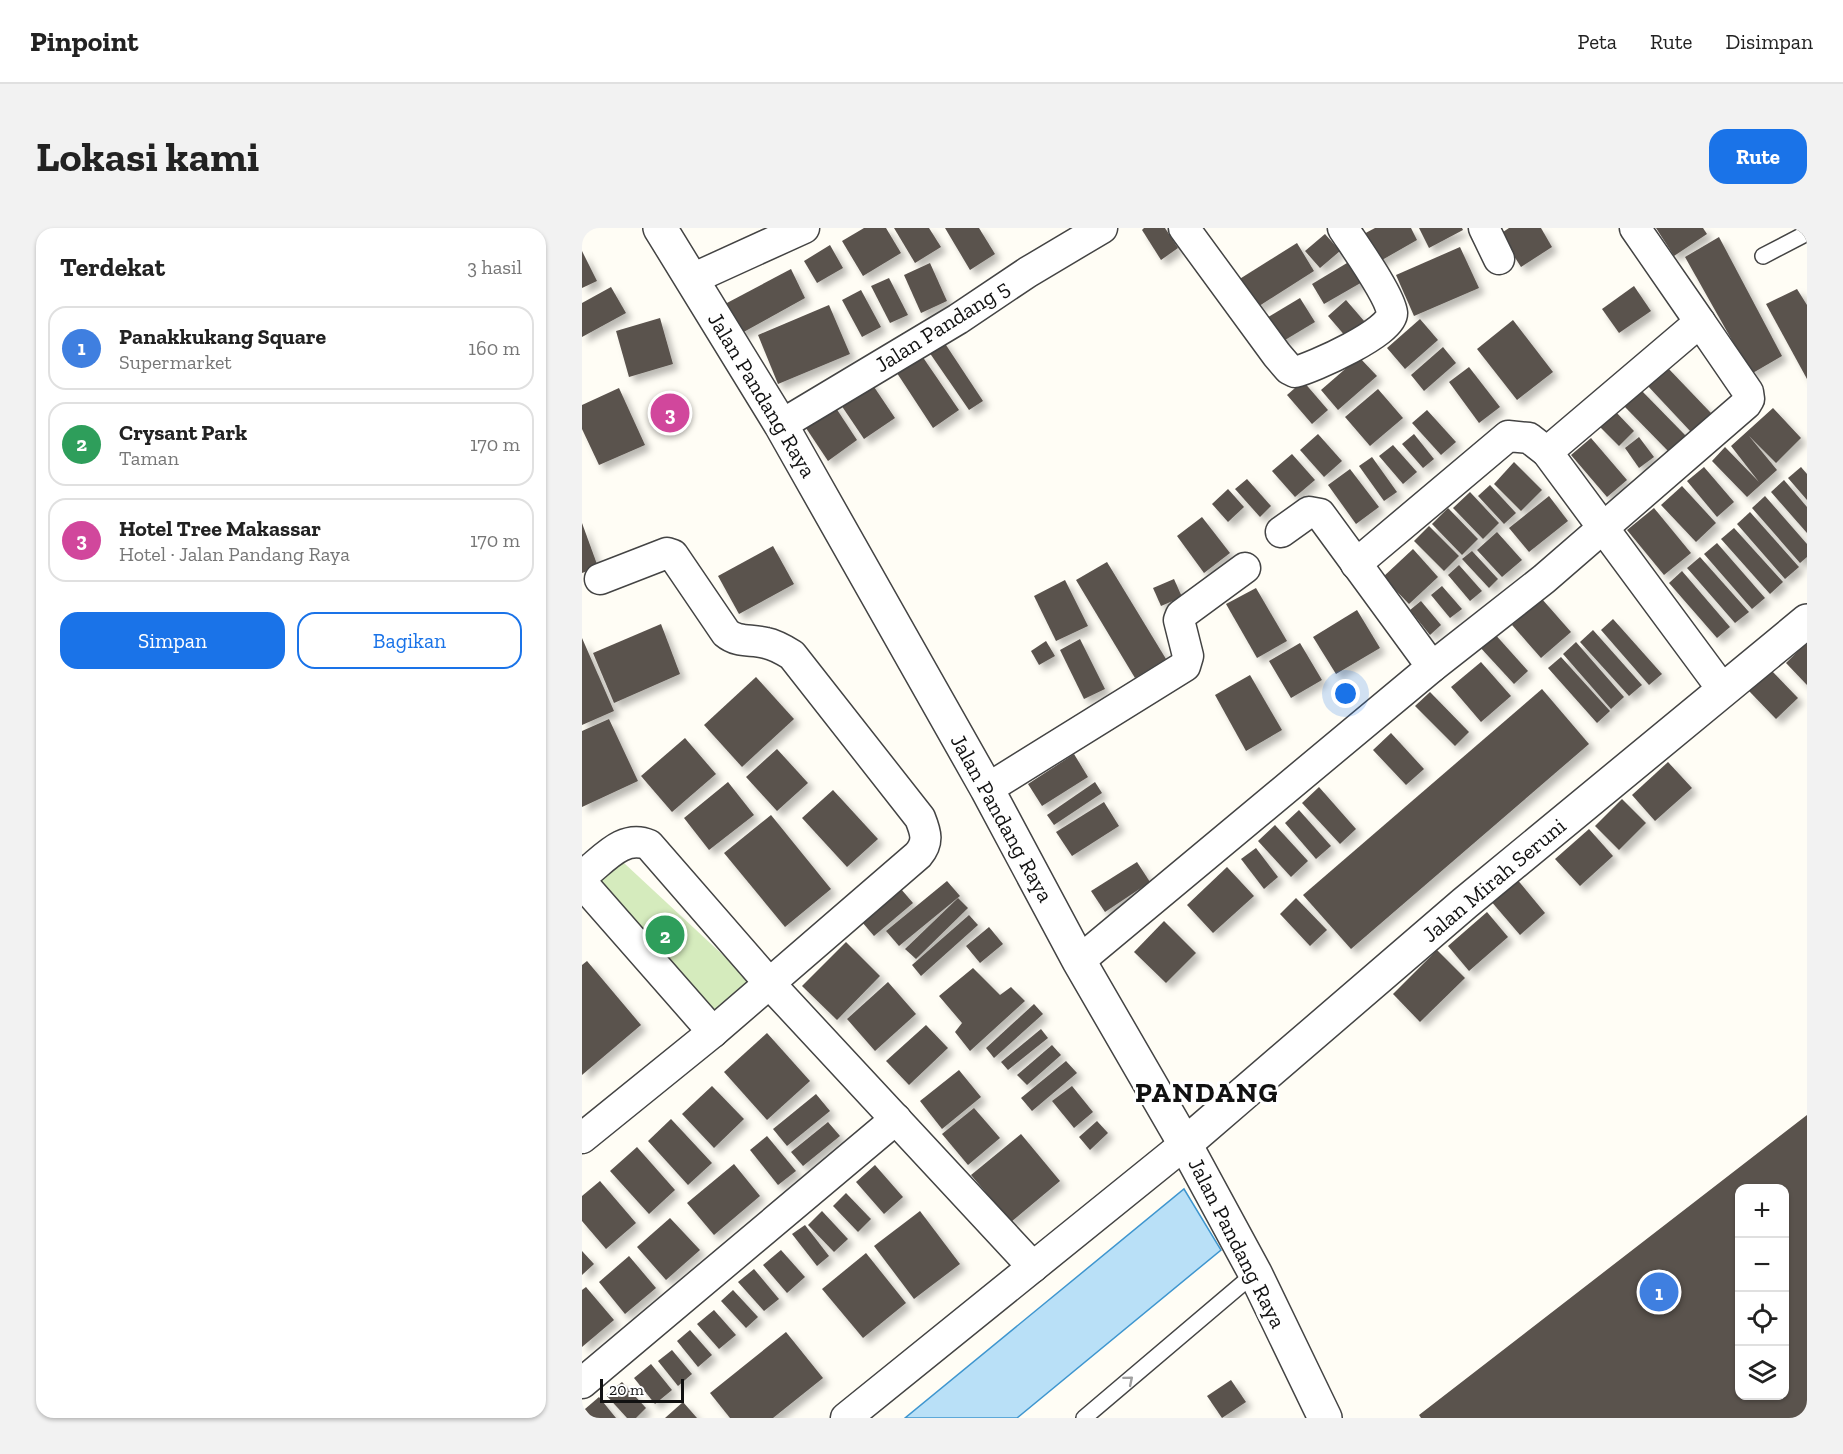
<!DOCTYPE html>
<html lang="id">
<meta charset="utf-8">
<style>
:root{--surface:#fff;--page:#f2f2f2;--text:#222;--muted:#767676;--line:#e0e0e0;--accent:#1a73e8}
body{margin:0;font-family:"Zilla Slab",serif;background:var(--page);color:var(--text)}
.controls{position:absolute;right:18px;bottom:18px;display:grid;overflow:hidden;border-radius:12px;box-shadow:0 2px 4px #0004}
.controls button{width:54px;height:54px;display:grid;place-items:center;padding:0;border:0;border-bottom:2px solid var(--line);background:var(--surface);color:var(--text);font:30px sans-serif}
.scale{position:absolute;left:18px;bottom:15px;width:84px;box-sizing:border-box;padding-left:6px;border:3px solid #111;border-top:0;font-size:16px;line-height:21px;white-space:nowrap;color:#111;-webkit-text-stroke:4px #fff;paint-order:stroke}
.you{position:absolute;left:764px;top:466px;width:21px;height:21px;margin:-15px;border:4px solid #fff;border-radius:50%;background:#1a73e8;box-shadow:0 0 0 9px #1a73e833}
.badge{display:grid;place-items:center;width:39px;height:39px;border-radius:50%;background:var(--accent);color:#fff;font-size:20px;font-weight:700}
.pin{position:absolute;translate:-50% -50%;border:3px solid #fff;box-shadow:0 2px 6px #0006}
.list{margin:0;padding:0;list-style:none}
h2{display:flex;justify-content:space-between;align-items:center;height:78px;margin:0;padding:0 24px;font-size:26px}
h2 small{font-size:20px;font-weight:400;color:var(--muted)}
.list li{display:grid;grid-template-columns:39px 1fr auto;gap:18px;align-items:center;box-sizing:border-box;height:84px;margin:0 12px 12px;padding:0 12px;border:2px solid var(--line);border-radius:18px}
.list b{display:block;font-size:22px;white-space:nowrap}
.list p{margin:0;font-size:20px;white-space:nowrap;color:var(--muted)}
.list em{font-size:20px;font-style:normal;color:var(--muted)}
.actions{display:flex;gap:12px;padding:18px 24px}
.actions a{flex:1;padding:14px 0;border:2px solid var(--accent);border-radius:18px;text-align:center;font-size:21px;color:var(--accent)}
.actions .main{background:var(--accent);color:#fff}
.icon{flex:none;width:33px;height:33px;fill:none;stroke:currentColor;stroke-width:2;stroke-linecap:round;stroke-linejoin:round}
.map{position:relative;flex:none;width:1225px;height:1190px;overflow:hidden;border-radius:18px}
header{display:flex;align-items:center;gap:36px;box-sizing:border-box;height:84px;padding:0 30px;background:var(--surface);border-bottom:2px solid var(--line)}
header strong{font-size:28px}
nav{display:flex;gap:33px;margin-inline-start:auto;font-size:21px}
.intro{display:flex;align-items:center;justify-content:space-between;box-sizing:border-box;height:144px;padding:0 36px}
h1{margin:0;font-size:42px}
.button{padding:15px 27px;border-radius:18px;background:var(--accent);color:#fff;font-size:21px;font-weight:700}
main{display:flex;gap:36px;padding:0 36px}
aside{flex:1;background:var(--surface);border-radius:18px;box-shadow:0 2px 4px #0004}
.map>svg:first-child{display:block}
.green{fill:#d5ebbd}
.water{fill:#b9e0f7;stroke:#3f96cf;stroke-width:1.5}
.building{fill:#5a524d;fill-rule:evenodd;filter:url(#shadow)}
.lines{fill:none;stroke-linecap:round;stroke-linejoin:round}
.service-casing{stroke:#444;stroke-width:18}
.minor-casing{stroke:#444;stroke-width:33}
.tertiary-casing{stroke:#444;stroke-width:36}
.service{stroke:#fff;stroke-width:15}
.minor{stroke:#fff;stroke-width:30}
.tertiary{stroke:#fff;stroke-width:33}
.oneway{stroke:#a0a0a0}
.labels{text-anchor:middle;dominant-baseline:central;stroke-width:6;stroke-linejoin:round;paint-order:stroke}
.street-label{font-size:22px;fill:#111;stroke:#fff}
.district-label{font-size:28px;font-weight:bold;letter-spacing:1.5px;fill:#111;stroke:#fff}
</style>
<header>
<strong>Pinpoint</strong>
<nav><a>Peta</a><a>Rute</a><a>Disimpan</a></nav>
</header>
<div class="intro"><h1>Lokasi kami</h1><a class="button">Rute</a></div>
<main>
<aside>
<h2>Terdekat<small>3 hasil</small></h2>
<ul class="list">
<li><span class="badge" style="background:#3f7fe0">1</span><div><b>Panakkukang Square</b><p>Supermarket</p></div><em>160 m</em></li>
<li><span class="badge" style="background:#2e9e5b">2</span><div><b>Crysant Park</b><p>Taman</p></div><em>170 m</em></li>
<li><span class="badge" style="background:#d1479c">3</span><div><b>Hotel Tree Makassar</b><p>Hotel · Jalan Pandang Raya</p></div><em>170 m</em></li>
</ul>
<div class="actions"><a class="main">Simpan</a><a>Bagikan</a></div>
</aside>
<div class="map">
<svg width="1225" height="1190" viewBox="0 0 1225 1190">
<defs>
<filter id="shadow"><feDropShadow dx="5.5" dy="5.5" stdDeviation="3" flood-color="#0004"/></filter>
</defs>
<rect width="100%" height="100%" fill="#fffdf5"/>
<polygon class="green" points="28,622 170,754 127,790 0,654"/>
<polygon class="water" points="602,961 639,1022 435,1190 323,1190"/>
<g class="building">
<polygon points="282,0 304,0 319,25 281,48 260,13"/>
<polygon points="312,0 347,0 359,19 333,35"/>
<polygon points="363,0 397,0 413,26 388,42"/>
<polygon points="562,0 583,0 596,20 579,32 560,2"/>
<polygon points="793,0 829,0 835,12 793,36 778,8"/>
<polygon points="837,0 880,0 881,2 847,20"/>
<polygon points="927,0 959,0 970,19 939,39 918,6"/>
<polygon points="1074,0 1121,0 1125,6 1092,28"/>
<polygon points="743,6 758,23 738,40 723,23"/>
<polygon points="1137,9 1200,128 1169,146 1103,29"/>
<polygon points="715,15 732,43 674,80 656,52"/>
<polygon points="248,17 261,40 235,55 222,33"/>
<polygon points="878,19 897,60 832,88 814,47"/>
<polygon points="0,23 15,53 0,60"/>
<polygon points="770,32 782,53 742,76 730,56"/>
<polygon points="348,35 365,73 339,85 322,47"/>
<polygon points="209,41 223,70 158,106 143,76"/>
<polygon points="307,50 326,87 308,95 289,58"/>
<polygon points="1052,58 1069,83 1037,105 1020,81"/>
<polygon points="29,59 44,85 0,109 0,75"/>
<polygon points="1215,61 1225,77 1225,151 1184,76"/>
<polygon points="279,62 299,99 280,109 260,72"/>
<polygon points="718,70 733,94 698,115 683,91"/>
<polygon points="764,72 789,101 771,117 746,88"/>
<polygon points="247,77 268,126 196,156 176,107"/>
<polygon points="78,90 91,136 47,149 34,103"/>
<polygon points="838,91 856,112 823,141 805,120"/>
<polygon points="931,92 971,144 935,172 895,121"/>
<polygon points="360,111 401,173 387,182 345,121"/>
<polygon points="861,119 874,135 842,163 829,147"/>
<polygon points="338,125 377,182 351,200 313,142"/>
<polygon points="777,129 795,148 756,182 739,162"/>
<polygon points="1084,138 1129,185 1109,204 1064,156"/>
<polygon points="887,139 918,179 897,195 867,154"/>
<polygon points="284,147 313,190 282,211 253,168"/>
<polygon points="721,153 746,182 730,196 705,167"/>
<polygon points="37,160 63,217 17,237 0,201 0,177"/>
<polygon points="796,161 821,190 788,218 763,189"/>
<polygon points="1058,161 1104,208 1087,224 1042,178"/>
<polygon points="250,174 275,212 246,233 220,194"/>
<polygon points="1191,180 1219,210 1194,235 1167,208 1195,242 1165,269 1130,233 1143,219 1177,254 1149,218"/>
<polygon points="845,182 874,214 859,227 830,195"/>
<polygon points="1033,183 1052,203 1037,218 1017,198"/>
<polygon points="736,206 760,233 742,249 718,222"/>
<polygon points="832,206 852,231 841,240 820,216"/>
<polygon points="1057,209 1072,229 1057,240 1043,220"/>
<polygon points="1009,210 1045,252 1025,269 989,227"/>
<polygon points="811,217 835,244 821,256 797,228"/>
<polygon points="710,226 733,252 713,269 690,243"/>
<polygon points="790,229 815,264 802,273 777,238"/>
<polygon points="932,234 960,262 939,283 912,256"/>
<polygon points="1122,239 1152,274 1135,289 1105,253"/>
<polygon points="1219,239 1225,246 1225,272 1206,250"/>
<polygon points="768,241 797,279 774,296 746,257"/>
<polygon points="665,251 689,278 678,289 653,261"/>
<polygon points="1202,252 1225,279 1225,305 1189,264"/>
<polygon points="908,257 934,285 922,296 896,268"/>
<polygon points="1100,258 1134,295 1114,314 1079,277"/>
<polygon points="646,261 662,279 646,294 630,276"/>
<polygon points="888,264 917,295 901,311 871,280"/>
<polygon points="967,268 986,293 947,324 927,300"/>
<polygon points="1183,268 1225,316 1225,329 1218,335 1170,280"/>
<polygon points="866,280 896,311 880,327 850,296"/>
<polygon points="1072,280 1109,325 1082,347 1045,302"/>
<polygon points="1168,284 1217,339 1203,351 1155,296"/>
<polygon points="620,289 648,325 622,345 595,308"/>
<polygon points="0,295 16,339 0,345"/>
<polygon points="847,298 877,328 862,343 832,313"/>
<polygon points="1152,300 1201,354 1188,366 1139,311"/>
<polygon points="915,304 940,332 920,349 895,322"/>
<polygon points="1135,315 1183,370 1170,381 1122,326"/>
<polygon points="191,318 212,356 157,386 136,348"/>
<polygon points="831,321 856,349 827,376 801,349"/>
<polygon points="890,323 916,351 907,360 880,331"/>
<polygon points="1118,329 1167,384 1153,395 1105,340"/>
<polygon points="525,334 584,431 553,450 494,352"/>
<polygon points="877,337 900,363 888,373 866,347"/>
<polygon points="1100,343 1148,399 1135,410 1087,355"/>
<polygon points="592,351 600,369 579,378 571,360"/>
<polygon points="483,352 506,398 474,413 452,368"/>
<polygon points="860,358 880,381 868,390 849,367"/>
<polygon points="674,360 705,413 675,430 644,376"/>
<polygon points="960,371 989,404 959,430 930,397"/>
<polygon points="839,373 859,397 848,407 828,382"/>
<polygon points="775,382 798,420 754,446 731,409"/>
<polygon points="1031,391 1080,446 1067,457 1019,402"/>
<polygon points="79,396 98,446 32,475 11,425"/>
<polygon points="1011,402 1060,457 1047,468 998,414"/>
<polygon points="911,404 946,443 932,456 896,417"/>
<polygon points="0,410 32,483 0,497"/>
<polygon points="498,411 523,461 502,471 478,422"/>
<polygon points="464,413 473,428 457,437 449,423"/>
<polygon points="994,414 1042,469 1029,481 981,426"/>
<polygon points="718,415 740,452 709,470 687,433"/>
<polygon points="1224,415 1225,417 1225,457 1204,435"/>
<polygon points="979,429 1028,483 1015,495 966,440"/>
<polygon points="899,434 929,468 899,494 869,459"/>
<polygon points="1189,442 1216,470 1194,491 1167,463"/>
<polygon points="668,447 700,502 664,523 633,467"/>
<polygon points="174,449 212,491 160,539 122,497"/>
<polygon points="960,461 1007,516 769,721 721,667"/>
<polygon points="848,464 887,504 873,518 833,478"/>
<polygon points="27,491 56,553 0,579 0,503"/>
<polygon points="809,505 842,541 824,557 791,522"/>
<polygon points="103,510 134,546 90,584 59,548"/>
<polygon points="195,521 226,555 195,583 164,549"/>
<polygon points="492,526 506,549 460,578 446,556"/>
<polygon points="1086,534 1110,560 1073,593 1050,567"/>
<polygon points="146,554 172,587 127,622 102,590"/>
<polygon points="513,554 520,565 472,597 465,587"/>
<polygon points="737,559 774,601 758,616 720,575"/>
<polygon points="251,562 296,611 265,639 220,590"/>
<polygon points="1040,571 1064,595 1037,622 1013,598"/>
<polygon points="522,574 537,598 490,628 474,604"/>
<polygon points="717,582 749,618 734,631 703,595"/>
<polygon points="189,587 249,661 203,699 142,625"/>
<polygon points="693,597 726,633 709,649 676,613"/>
<polygon points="1007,601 1031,628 998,658 973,631"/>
<polygon points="674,620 696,649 682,661 659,631"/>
<polygon points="555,634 568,654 523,684 509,663"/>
<polygon points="645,639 672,668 631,705 605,677"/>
<polygon points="934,650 963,685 938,707 908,672"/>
<polygon points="365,653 378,668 317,718 304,703"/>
<polygon points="319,661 331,675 292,708 280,694"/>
<polygon points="376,670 386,680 334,731 323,721"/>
<polygon points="714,670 745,702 728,718 698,686"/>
<polygon points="905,684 926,709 887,743 866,718"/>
<polygon points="387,687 396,697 339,748 330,737"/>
<polygon points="582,693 614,725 584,755 552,724"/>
<polygon points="407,699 421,716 398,735 384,718"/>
<polygon points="264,714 298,748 255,792 220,758"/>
<polygon points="855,722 883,750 838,794 811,766"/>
<polygon points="5,733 59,797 0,847 0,737"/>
<polygon points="391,740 418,767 429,759 443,773 388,823 373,804 380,795 357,768"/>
<polygon points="306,754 334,786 293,823 265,791"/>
<polygon points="452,776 461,786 412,830 404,820"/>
<polygon points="344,797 366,820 327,857 304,833"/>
<polygon points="459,801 466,810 426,842 419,834"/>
<polygon points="185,805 228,853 185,892 142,844"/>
<polygon points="470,817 479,827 445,857 435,847"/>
<polygon points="484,833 495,845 450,883 439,870"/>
<polygon points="377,842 399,869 360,901 338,873"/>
<polygon points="130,858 162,891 132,920 100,886"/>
<polygon points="490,858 511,884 492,900 470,873"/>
<polygon points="234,866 248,883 205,918 191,901"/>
<polygon points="392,880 418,910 386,937 360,906"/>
<path d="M1225 887V1190H839L837 1187ZM1158 960H1203L1202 1168H1158Z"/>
<polygon points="89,891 130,935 106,957 66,913"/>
<polygon points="515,893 526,905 508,922 497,909"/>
<polygon points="246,894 258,908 221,938 209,924"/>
<polygon points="439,906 478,953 429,994 389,947"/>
<polygon points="185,908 214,943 196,957 168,922"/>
<polygon points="55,919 93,962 67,986 28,943"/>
<polygon points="152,936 178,968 132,1007 105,975"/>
<polygon points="293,937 321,969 302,986 274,954"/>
<polygon points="18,953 54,995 24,1021 0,993 0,968"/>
<polygon points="264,965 289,991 276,1004 251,978"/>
<polygon points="240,983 266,1011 252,1024 226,997"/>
<polygon points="338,983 378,1036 332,1071 292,1018"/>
<polygon points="88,990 118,1022 84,1052 55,1019"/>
<polygon points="223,997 247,1028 235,1038 210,1006"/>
<polygon points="199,1022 223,1049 205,1065 181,1037"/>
<polygon points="0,1023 12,1036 0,1047"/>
<polygon points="284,1025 324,1075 281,1110 240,1061"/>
<polygon points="47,1028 74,1060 43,1086 17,1054"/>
<polygon points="172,1041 197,1071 182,1083 156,1054"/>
<polygon points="4,1059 32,1092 0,1119 0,1062"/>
<polygon points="151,1062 176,1089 164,1100 139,1073"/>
<polygon points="132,1082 154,1107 137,1121 115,1096"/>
<polygon points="108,1102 130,1127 116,1139 95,1113"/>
<polygon points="204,1104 241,1150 191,1190 148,1190 128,1165"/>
<polygon points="90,1122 110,1146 96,1158 76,1133"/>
<polygon points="69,1136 90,1162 73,1176 52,1150"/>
<polygon points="649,1152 664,1174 640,1190 625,1168"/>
<polygon points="40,1154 64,1180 54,1190 45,1190 24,1167"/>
<polygon points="17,1169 34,1190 10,1190 3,1181"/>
<polygon points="101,1174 115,1190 83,1190"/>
</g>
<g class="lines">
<defs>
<g id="service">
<polyline points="1181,28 1225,5"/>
<polyline points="502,1190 673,1045"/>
</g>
<g id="minor">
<path d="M602 0 695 127 707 141 713 144C730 140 811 104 810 85 808 67 772 17 761 0"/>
<polyline points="902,0 917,31"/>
<polyline points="1053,0 1118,94"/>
<polyline points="110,51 222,0"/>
<polyline points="199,197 376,91 446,44 520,0"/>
<polyline points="699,304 727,284 738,286 850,439"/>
<polyline points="774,336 926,208 947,210 965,224 1141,462"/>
<polyline points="405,561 603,438 606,428 597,392 599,387 663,340"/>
<polyline points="497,733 850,439 962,351 1164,176 1167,171 1166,164 1118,94 965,224"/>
<path d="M131 804 1 656 0 650 4 645C23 630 42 606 67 617L188 756 451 1039"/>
<path d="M0 910 131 804 336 627C347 614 344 605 338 590L210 427C202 422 194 417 184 415 169 411 156 415 144 405L91 327 85 325 18 351"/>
<polyline points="0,1155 314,891"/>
<polyline points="264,1190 603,916"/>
</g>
<g id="tertiary">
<polyline points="78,0 199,197 405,561 497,733 603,916 673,1045 743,1190"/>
<polyline points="603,916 883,675 1225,393"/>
</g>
</defs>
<use href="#service" class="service-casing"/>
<use href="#minor" class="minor-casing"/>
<use href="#tertiary" class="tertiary-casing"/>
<use href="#service" class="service"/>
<use href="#minor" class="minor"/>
<use href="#tertiary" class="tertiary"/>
</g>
<defs><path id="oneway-chevron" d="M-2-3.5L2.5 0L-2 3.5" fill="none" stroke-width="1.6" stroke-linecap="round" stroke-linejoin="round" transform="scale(1.5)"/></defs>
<use class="oneway" href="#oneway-chevron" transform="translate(547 1152) rotate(-40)"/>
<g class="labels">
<g class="street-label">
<text transform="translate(360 98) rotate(-32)">Jalan Pandang 5</text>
<text transform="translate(180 167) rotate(59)">Jalan Pandang Raya</text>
<text transform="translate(420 590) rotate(61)">Jalan Pandang Raya</text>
<text transform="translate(912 652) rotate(-40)">Jalan Mirah Seruni</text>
<text transform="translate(655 1015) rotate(63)">Jalan Pandang Raya</text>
</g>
<g class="district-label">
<text x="625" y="864">PANDANG</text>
</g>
</g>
</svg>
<div class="controls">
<button>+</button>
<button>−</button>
<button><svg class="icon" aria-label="locate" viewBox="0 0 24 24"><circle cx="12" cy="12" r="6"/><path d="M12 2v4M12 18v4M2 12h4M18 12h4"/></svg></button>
<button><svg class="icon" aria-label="layers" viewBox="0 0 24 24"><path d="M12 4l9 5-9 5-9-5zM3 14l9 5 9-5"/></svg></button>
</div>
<div class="scale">20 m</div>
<div class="you"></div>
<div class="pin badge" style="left:1077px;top:1064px;background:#3f7fe0">1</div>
<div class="pin badge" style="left:83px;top:707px;background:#2e9e5b">2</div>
<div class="pin badge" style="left:88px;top:185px;background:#d1479c">3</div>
</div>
</main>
